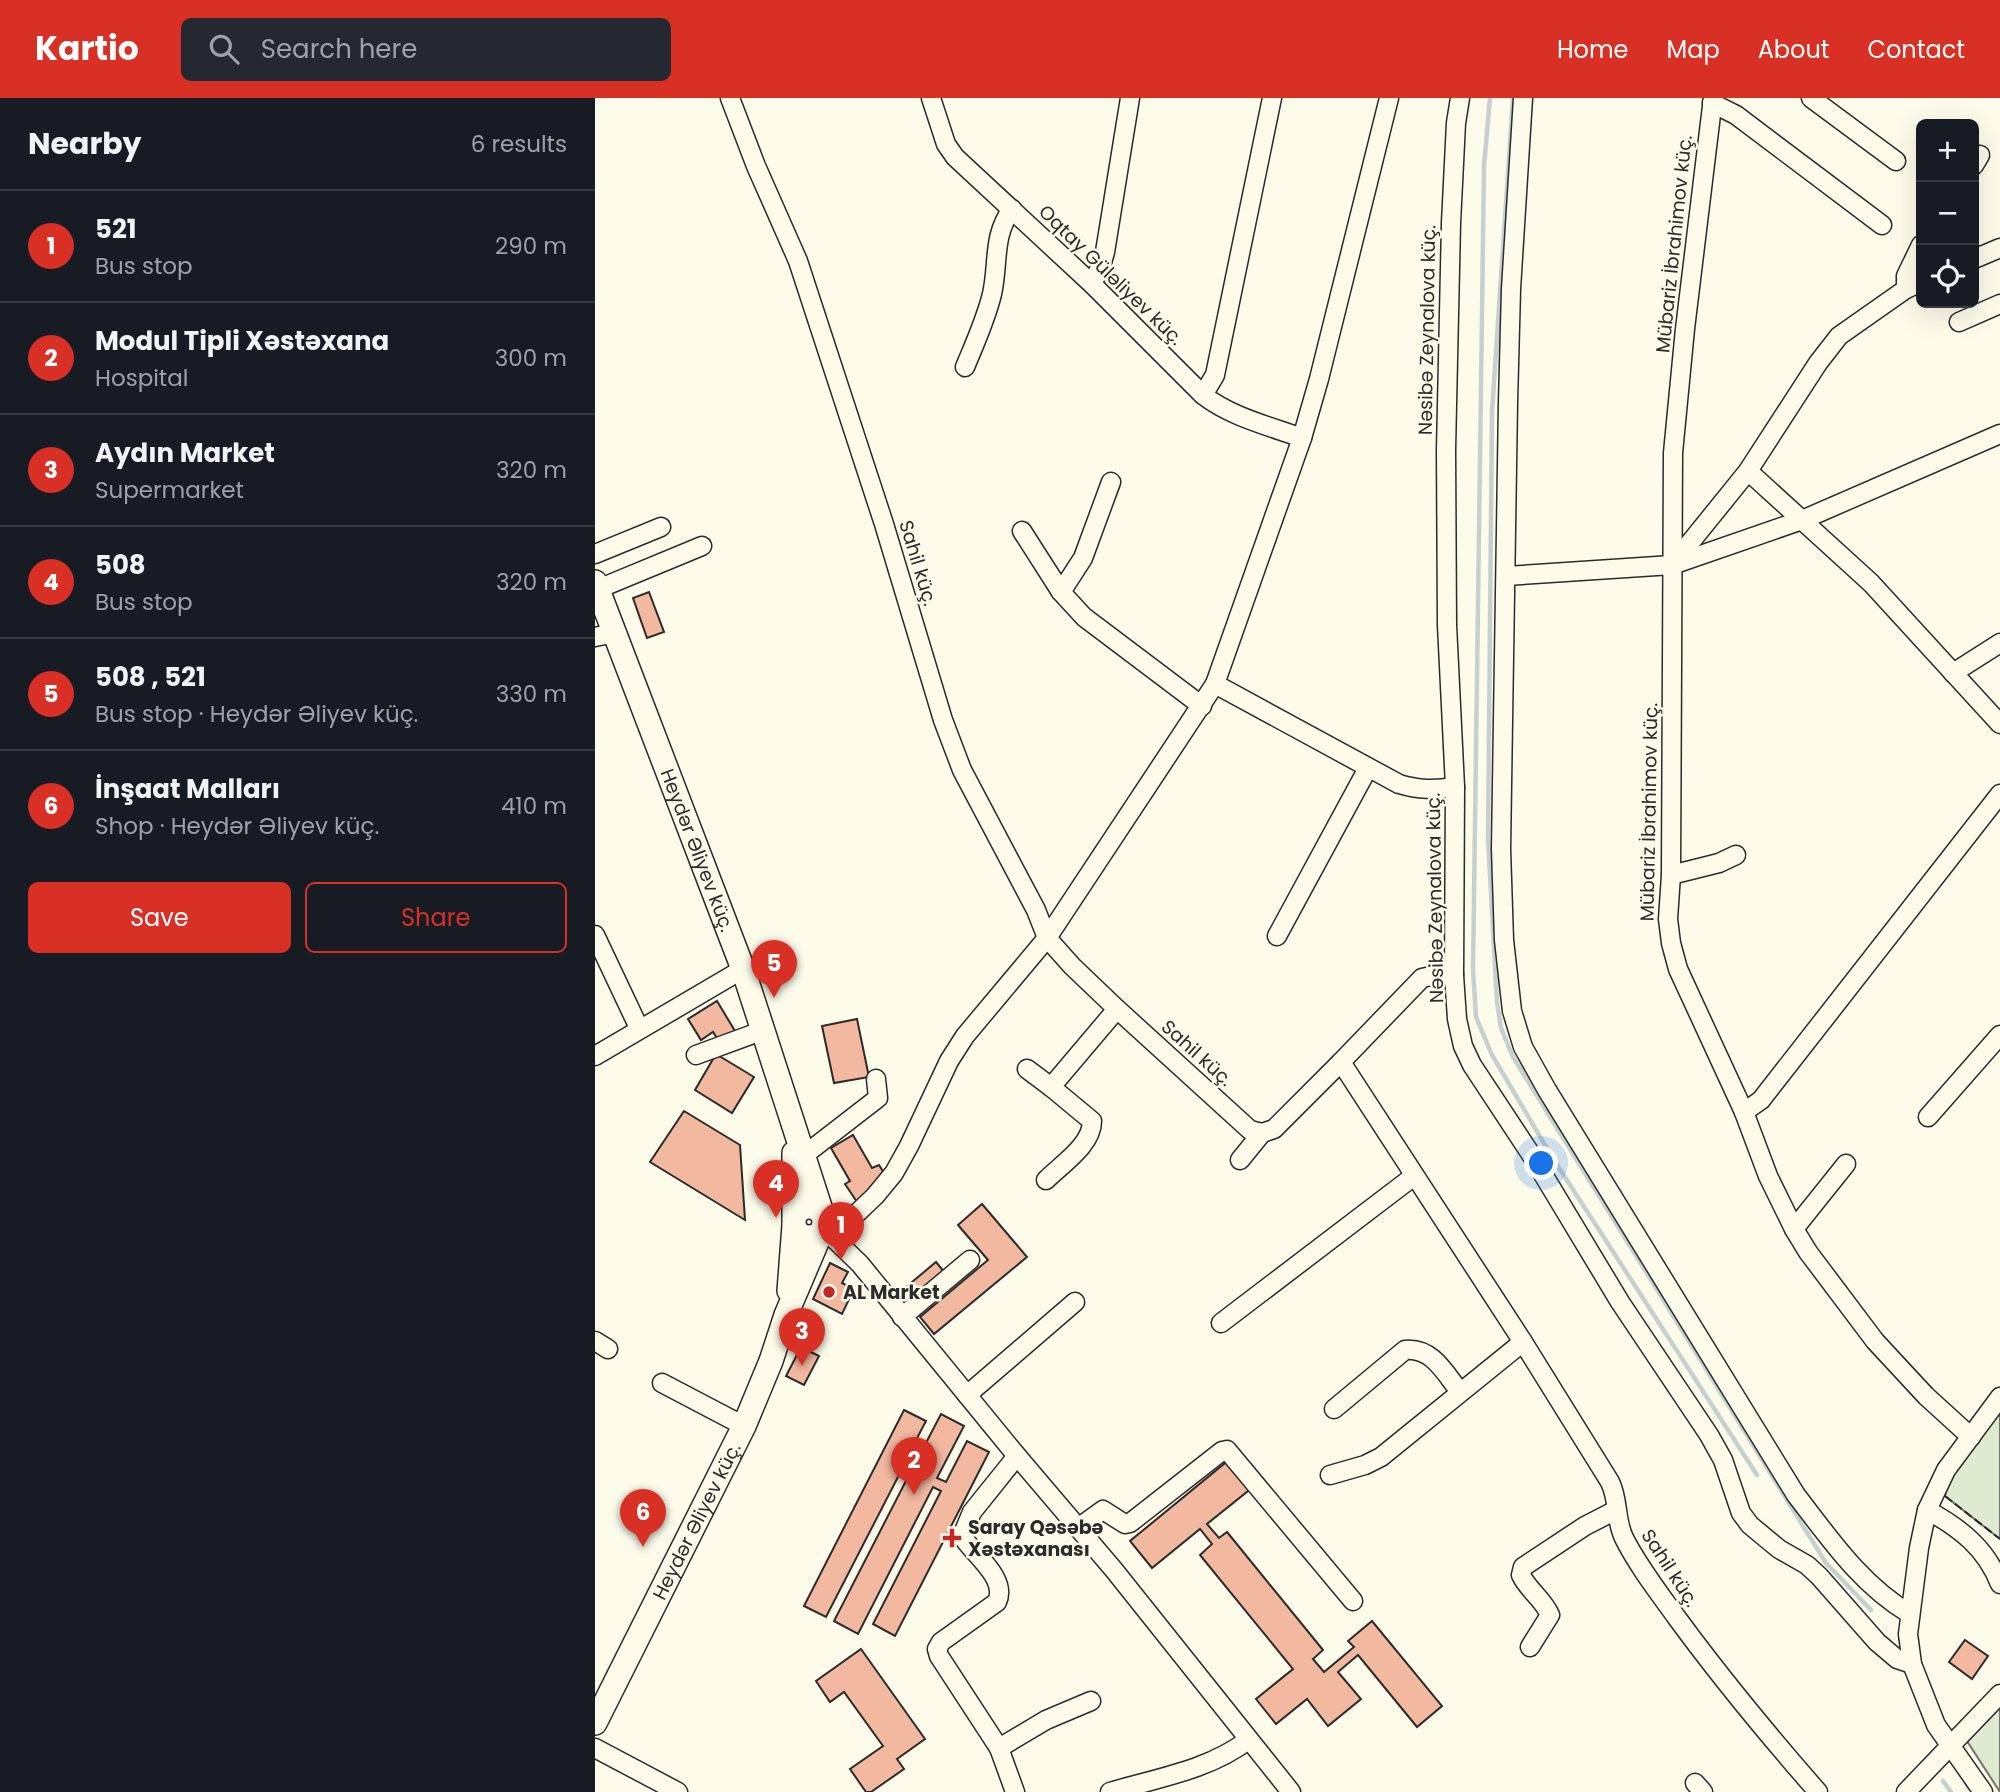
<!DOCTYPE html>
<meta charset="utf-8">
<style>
:root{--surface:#171b24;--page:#242831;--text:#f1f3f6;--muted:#9ea1a6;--line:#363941;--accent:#d93025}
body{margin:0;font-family:Poppins,sans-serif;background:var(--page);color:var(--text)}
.controls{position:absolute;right:21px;top:21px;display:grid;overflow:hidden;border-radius:10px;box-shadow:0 7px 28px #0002}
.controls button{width:63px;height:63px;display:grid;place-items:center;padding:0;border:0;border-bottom:2px solid var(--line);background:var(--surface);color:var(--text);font:35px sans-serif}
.you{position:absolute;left:947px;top:1066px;width:24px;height:24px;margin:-18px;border:5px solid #fff;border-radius:50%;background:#1a73e8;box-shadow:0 0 0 10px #1a73e833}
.badge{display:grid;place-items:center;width:46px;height:46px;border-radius:50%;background:var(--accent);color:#fff;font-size:23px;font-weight:700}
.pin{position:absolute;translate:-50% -58px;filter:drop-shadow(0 2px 4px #0008)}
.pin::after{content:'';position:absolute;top:37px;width:24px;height:21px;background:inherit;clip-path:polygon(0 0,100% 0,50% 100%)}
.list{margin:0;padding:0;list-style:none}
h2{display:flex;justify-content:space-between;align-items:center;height:91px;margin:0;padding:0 28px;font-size:30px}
h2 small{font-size:23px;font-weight:400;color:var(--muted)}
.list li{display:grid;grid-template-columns:46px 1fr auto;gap:21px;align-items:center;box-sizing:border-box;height:112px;padding:0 28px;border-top:2px solid var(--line)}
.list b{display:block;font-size:26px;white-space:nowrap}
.list p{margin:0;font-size:23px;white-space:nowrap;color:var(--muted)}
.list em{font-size:23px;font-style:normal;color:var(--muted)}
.actions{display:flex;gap:14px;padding:21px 28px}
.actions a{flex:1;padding:16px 0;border:2px solid var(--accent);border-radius:10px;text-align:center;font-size:24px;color:var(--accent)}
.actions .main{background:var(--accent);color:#fff}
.icon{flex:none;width:38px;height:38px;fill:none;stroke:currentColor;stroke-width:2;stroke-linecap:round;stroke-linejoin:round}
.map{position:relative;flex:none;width:1405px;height:1694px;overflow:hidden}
header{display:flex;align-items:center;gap:42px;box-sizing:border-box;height:98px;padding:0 35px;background:var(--accent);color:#fff}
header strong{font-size:33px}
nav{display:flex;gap:38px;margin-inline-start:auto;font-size:24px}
.search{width:490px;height:63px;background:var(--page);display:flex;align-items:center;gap:18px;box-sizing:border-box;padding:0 24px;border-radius:10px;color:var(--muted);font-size:26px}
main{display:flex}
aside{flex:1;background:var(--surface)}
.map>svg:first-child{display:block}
.green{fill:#deebd1;stroke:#74746e;stroke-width:2}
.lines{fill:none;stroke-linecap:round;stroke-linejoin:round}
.stream{stroke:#c7d0d0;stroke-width:4.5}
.building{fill:#f2b8a0;stroke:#2b2b2b;stroke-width:2}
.minor-casing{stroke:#2b2b2b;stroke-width:21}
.major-casing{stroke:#2b2b2b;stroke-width:26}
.minor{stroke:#fdfbea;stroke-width:18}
.major{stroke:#fdfbea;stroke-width:23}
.fence{stroke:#2b2b2b;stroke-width:2;stroke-dasharray:9 3.5;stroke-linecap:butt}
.poi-dot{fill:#c62828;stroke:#fdfbea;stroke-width:2.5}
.labels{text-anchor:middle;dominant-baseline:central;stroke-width:5;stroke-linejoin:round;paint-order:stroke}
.street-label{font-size:19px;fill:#2b2b2b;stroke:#fdfbea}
.poi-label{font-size:19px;font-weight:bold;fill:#2b2b2b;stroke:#fdfbea;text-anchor:start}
</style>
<header>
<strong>Kartio</strong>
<div class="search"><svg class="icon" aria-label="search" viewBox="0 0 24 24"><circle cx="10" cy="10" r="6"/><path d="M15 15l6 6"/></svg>Search here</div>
<nav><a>Home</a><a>Map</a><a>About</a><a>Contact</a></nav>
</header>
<main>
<aside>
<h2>Nearby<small>6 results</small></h2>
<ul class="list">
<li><span class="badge">1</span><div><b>521</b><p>Bus stop</p></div><em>290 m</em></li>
<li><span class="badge">2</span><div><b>Modul Tipli Xəstəxana</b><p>Hospital</p></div><em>300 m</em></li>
<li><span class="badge">3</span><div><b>Aydın Market</b><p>Supermarket</p></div><em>320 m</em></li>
<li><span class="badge">4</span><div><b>508</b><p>Bus stop</p></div><em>320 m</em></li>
<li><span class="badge">5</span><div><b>508 , 521</b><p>Bus stop · Heydər Əliyev küç.</p></div><em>330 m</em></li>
<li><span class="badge">6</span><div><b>İnşaat Malları</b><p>Shop · Heydər Əliyev küç.</p></div><em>410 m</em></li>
</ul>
<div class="actions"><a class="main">Save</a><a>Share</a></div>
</aside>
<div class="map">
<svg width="1405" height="1694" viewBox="0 0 1405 1694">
<rect width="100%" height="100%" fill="#fdfbea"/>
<g class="green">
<polygon points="1405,1307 1405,1441 1350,1398 1355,1375"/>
<polygon points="1405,1606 1405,1694 1372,1643"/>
</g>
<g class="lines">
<g class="stream">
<polyline points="895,0 889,68 878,872 881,919 897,957 957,1059 1162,1377"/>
<polyline points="918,0 897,314 893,741 902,904 906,930 918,959 1231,1465 1276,1512"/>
<polyline points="1348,1683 1356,1694"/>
<polyline points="1371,1685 1377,1694"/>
</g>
</g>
<g class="building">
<polygon points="54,494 69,534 52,540 38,500"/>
<polygon points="122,903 140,933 124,943 118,934 106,942 93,921"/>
<polygon points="262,921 274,979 239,985 227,928"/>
<polygon points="121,956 159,979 137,1015 100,992"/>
<polygon points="89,1013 145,1047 150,1122 55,1064"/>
<polygon points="258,1037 277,1070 284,1067 289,1075 262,1104 250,1086 255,1083 236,1050"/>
<polygon points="387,1106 432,1159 339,1236 325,1219 393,1162 363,1127"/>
<polygon points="341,1164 350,1175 314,1204 305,1194"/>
<polygon points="235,1165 253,1174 247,1185 259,1191 247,1216 218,1201"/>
<polygon points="206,1249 224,1258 209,1287 191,1278"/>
<polygon points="309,1312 331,1323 310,1363 319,1368 346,1316 369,1328 342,1380 351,1384 372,1343 394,1354 300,1538 278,1526 346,1393 338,1389 263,1536 239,1523 314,1377 306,1373 231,1519 209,1508"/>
<polygon points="635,1361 658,1389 612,1426 624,1440 632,1434 728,1552 718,1561 729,1574 759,1549 753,1543 777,1523 847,1608 822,1629 763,1557 743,1574 766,1601 733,1628 712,1601 681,1626 661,1601 698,1571 605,1457 617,1446 605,1431 557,1470 535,1443"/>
<polygon points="1370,1542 1393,1558 1377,1581 1354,1564"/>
<polygon points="266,1551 330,1641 302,1661 309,1671 276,1694 271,1694 255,1671 288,1648 249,1594 235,1604 221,1583"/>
</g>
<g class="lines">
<defs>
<g id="minor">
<path d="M135 0 161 68 203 163 289 426 348 622 367 672 441 812 452 840 477 868 522 911 655 1032 667 1035 679 1031 746 964 928 1244 1015 1384C1024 1402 1020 1422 1029 1440 1043 1468 1064 1495 1082 1520 1126 1580 1174 1638 1223 1694"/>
<path d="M336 0 351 46 360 59 497 186 608 297C636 319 674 328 707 340"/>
<polyline points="865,0 861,25 856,125 851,352 852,527 860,689 859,877 862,921 868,948 877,967 937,1058 1025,1204 1114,1337 1128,1362 1146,1415 1155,1427 1184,1451 1212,1467 1224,1478 1282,1544 1302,1561 1317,1566"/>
<path d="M928 0 916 191 913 304 906 751 909 842 917 913 928 949 952 992 1201 1397C1235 1441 1266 1487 1315 1516"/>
<polyline points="1118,0 1090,231 1078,355 1076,777 1073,821 1076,845 1083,871 1149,1014 1173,1078 1199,1131 1213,1154 1280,1243 1331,1298 1376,1339"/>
<polyline points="1216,0 1301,63"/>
<polyline points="1117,5 1141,17 1287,127"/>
<polyline points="1379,67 1385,57"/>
<polyline points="1379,161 1405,150"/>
<polyline points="497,186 506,168 510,154 535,0"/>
<polyline points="1311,191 1311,178 1326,147"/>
<polyline points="1364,224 1405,206"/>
<path d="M370 269C380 245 391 221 397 196 404 165 397 138 417 111"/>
<polyline points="608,297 620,277 677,0"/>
<polyline points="1153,373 1276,485 1405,626"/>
<polyline points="427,433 466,494 489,519 607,608"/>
<polyline points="0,456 66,429"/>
<polyline points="1077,467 1153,373 1223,265 1244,238 1311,191 1326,184"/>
<polyline points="911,478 1077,467 1207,422 1405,336"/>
<polyline points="3,491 107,448"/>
<polyline points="466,494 488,460 516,384"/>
<polyline points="0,539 20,535"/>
<polyline points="1358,575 1405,545"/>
<path d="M620 586 804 686C824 692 839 692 860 689"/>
<polyline points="1076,777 1124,765 1141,757"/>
<polyline points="0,837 44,930"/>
<polyline points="682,838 773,670"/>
<polyline points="101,957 169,932"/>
<polyline points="0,958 148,871"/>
<polyline points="746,964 827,880 836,878 859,877"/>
<polyline points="432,971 456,989"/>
<polyline points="1149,1014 1166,1002 1405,696"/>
<polyline points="1333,1019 1405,937"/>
<polyline points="208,1058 283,1000 281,981"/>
<polyline points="645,1062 667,1035"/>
<path d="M451 1082C467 1066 497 1047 497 1023L456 989 522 911"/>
<polyline points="230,1124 245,1123 259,1118 280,1098 299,1075 314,1048 354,963 370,938 452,840 620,586 707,340 724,281 794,0"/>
<polyline points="228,1130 265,1166 422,1358 519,1472 696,1694"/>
<polyline points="1199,1131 1251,1066"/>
<polyline points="307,1219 375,1162"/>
<polyline points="626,1225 819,1078"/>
<polyline points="0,1243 13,1251"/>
<polyline points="67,1285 149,1328"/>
<polyline points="372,1297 480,1204"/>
<path d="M739 1311 810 1252C837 1249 850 1275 865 1294"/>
<polyline points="735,1377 770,1367 786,1359 928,1244"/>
<path d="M1332 1412C1365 1430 1391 1450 1405 1486"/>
<polyline points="483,1430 508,1412 530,1426 535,1425 627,1353 632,1352 758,1503"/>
<path d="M935 1549 955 1517C948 1501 933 1492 926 1477L928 1469 990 1428 1021 1412"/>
<polyline points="0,1650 83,1694"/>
<polyline points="404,1650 451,1622 496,1603"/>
<polyline points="1100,1685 1108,1694"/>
<path d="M420 1694 404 1650 344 1558 342 1551 346 1544 402 1504C413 1480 378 1456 367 1438L377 1414 422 1358"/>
<path d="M515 1694C562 1680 614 1672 653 1642"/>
<polyline points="1311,1694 1405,1596"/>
<polyline points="1388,1694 1341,1627 1317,1566 1313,1536 1324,1450 1332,1412 1351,1372 1405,1299"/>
</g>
<g id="major">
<path id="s1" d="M0 484 148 871 228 1118"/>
<polyline points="199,1055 199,1120"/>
<circle cx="214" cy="1124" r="15"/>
<polyline points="194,1193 199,1127"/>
<path id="s2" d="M0 1625 149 1328 176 1263 191 1217 228 1130"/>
</g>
</defs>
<use href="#minor" class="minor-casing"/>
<use href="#major" class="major-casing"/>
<use href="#minor" class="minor"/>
<use href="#major" class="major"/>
<polyline class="fence" points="1350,1398 1405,1441"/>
</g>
<g class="poi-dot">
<circle cx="234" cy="1194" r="7"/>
<path d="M353.5 1429.5h7v7h7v7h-7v7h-7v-7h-7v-7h7z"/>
</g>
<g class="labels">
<g class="street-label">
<text transform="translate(1079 146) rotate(-84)">Mübariz İbrahimov küç.</text>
<text transform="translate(516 177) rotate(44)">Oqtay Güləliyev küç.</text>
<text transform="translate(832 232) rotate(-89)">Nəsibə Zeynalova küç.</text>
<text transform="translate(323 465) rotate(73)">Sahil küç.</text>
<text transform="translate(1054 714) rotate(-89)">Mübariz İbrahimov küç.</text>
<text stroke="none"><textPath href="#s1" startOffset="287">Heydər Əliyev küç.</textPath></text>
<text transform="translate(840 800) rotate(-91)">Nəsibə Zeynalova küç.</text>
<text transform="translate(602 955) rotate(42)">Sahil küç.</text>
<text stroke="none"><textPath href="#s2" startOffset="226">Heydər Əliyev küç.</textPath></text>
<text transform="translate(1075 1470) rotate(57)">Sahil küç.</text>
</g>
<g class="poi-label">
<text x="248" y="1194">AL Market</text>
<text x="373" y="1429">Saray Qəsəbə<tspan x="373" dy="22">Xəstəxanası</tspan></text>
</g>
</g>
</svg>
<div class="controls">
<button>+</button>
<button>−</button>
<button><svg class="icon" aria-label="locate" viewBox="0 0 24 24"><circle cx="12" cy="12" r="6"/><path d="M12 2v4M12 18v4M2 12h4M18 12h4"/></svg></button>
</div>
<div class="you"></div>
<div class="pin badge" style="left:246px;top:1162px">1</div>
<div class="pin badge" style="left:319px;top:1397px">2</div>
<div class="pin badge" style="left:207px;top:1268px">3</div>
<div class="pin badge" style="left:181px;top:1120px">4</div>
<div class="pin badge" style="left:179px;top:900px">5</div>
<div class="pin badge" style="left:48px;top:1449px">6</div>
</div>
</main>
